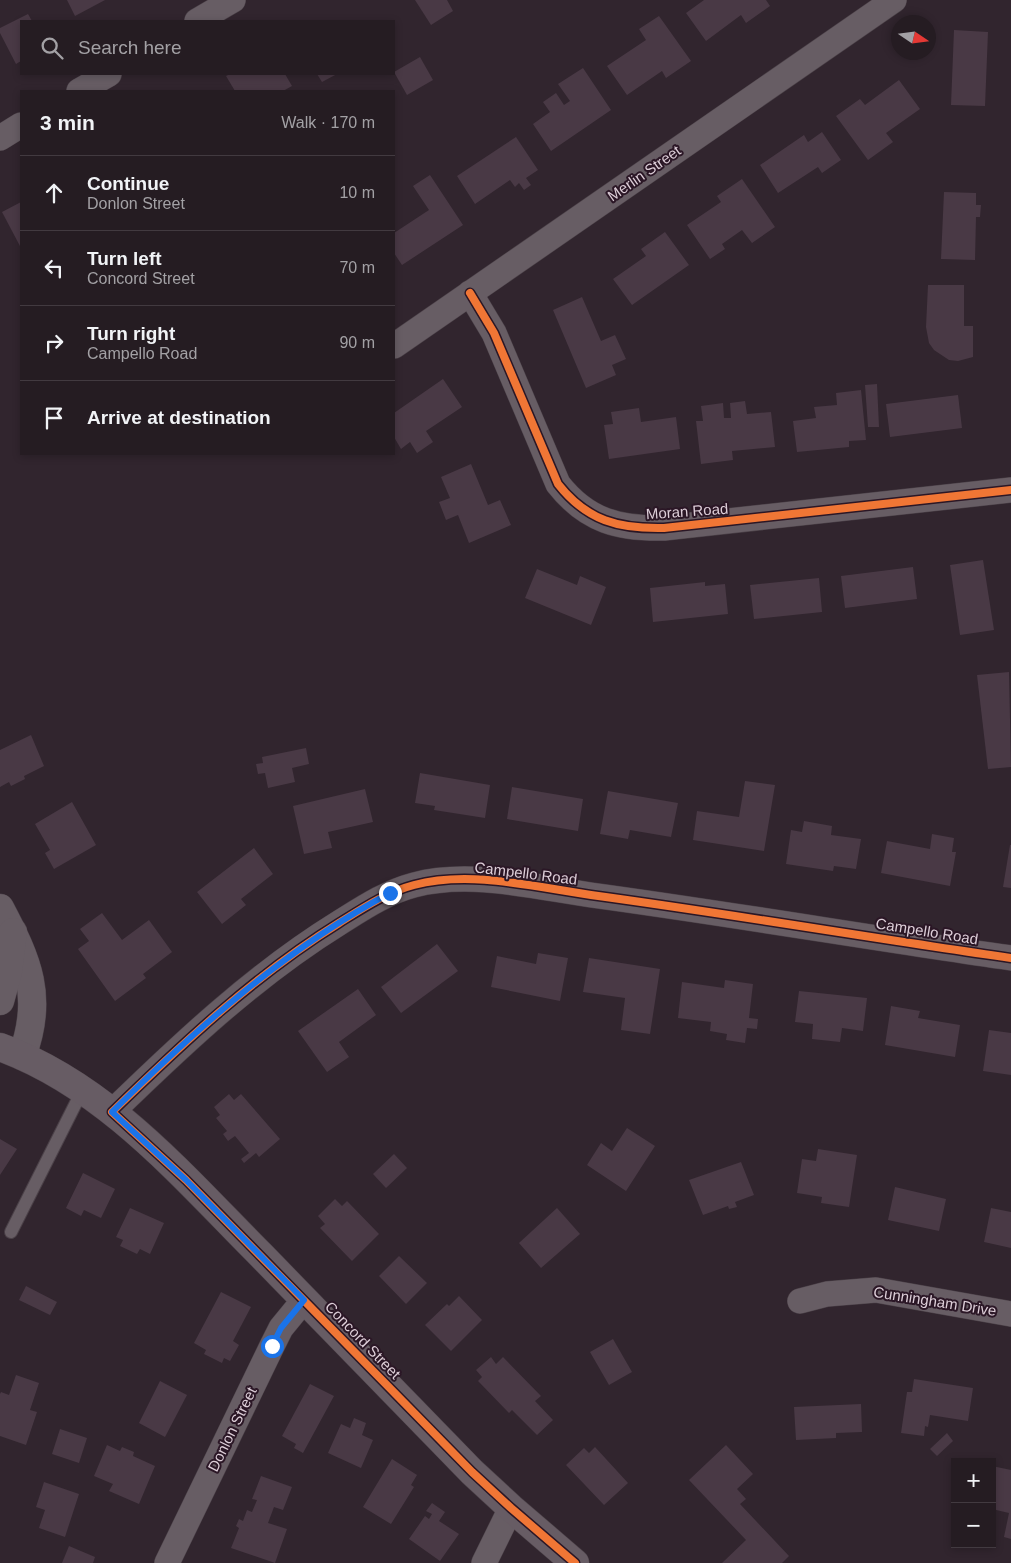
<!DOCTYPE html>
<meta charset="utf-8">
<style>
:root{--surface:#251c22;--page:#31292f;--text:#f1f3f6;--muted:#a3a1a5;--line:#423a40}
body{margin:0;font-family:Arial,sans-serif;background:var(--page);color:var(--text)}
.controls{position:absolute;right:15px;bottom:15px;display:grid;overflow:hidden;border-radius:0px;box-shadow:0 2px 8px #0003}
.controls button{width:45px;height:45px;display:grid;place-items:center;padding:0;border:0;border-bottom:1px solid var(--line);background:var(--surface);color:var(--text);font:25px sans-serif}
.compass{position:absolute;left:891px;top:15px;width:45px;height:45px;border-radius:50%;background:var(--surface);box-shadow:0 2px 8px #0003;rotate:103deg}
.stop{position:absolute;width:15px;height:15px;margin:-11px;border:4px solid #1a73e8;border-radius:50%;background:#fff}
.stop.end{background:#1a73e8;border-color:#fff;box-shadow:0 1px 5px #0008}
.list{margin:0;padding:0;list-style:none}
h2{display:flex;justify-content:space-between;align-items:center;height:65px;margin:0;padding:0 20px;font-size:21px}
h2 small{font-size:16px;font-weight:400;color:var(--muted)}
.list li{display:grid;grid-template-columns:32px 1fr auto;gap:15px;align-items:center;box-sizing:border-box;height:75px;padding:0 20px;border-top:1px solid var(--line)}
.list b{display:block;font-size:19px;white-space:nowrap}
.list p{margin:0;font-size:16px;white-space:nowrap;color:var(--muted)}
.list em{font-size:16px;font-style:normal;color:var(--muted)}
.icon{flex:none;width:28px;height:28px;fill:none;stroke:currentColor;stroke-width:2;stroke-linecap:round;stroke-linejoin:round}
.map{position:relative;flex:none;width:1011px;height:1563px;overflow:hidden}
.search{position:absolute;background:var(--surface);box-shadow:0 2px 8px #0003;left:20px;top:20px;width:375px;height:55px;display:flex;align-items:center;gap:12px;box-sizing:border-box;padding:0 18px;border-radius:0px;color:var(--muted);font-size:19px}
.panel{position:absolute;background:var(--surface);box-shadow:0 2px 8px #0003;left:20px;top:90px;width:375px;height:365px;border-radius:0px}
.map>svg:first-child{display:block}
.building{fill:#493945}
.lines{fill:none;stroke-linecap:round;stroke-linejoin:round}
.service-casing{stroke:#4b4148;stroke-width:14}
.minor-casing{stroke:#4b4148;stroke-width:26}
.tertiary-casing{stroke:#4b4148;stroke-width:29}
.secondary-casing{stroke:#4b4148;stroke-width:29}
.service{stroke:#675d64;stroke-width:12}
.minor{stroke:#675d64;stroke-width:25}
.tertiary{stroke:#675d64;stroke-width:28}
.secondary{stroke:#675c64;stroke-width:28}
.cycleway-casing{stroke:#2b1726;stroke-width:11}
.cycleway{stroke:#f07635;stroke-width:8}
.route{stroke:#1a73e8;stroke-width:6}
.labels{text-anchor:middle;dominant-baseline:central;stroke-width:4;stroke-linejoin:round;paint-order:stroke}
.street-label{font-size:15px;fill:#ddced8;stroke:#2b1726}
</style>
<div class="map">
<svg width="1011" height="1563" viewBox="0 0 1011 1563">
<rect width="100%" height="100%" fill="#31252e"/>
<g class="building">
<polygon points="67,0 105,0 75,16"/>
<polygon points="415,0 447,0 453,11 431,25"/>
<polygon points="704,0 766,0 770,6 746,23 741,15 706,41 686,13"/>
<polygon points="28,14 32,21 21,21 21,61 16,64 0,33 0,28"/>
<polygon points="659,16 691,61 666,78 662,71 627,95 607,66 646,40 639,29"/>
<polygon points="954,30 988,32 985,106 951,105"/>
<polygon points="420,57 433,80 407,95 394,72"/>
<polygon points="583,68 611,110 551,151 533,124 550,112 543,102 556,93 564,105 570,101 558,84"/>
<polygon points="230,74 285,74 292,86 283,91 235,91 226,76"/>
<polygon points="317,74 337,74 322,82"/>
<polygon points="899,80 920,109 886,133 893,142 868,160 836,116 860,99 865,105"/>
<polygon points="822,132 841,160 822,173 818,167 778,193 760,165 804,135 808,142"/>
<polygon points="516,137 538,170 526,178 531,185 524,190 519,183 515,187 510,180 475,204 457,176"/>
<polygon points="430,175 463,225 402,265 394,253 394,233 429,210 413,186"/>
<polygon points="742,179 775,227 752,243 742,230 722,244 725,249 710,259 687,225 721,202 717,196"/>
<polygon points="944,192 976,193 976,205 981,205 980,217 976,217 975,260 941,259"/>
<polygon points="21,202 21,248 2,212"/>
<polygon points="665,232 689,265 632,305 613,279 646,256 641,249"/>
<polygon points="928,285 964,285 964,326 973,326 973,357 958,361 949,360 934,350 929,343 926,327"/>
<polygon points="582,297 601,341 615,335 626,359 612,365 616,375 586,388 553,310"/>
<polygon points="443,379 462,407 426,431 433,442 417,453 410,442 401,449 394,437 394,413"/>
<polygon points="877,384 879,427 868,427 865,385"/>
<polygon points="861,390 866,440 849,441 849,447 797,452 793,421 816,418 814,407 837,405 836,393"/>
<polygon points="958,395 962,428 890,437 886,404"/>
<polygon points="745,401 747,414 771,412 775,447 732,451 733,460 701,464 696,421 703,421 701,406 723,403 724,418 731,418 730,403"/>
<polygon points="639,408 641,422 676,417 680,449 609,459 604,425 613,424 611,412"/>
<polygon points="471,464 488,505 500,500 511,525 469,543 458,515 446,520 439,502 450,498 441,477"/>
<polygon points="983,560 994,630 960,635 950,565"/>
<polygon points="913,567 917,599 845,608 841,576"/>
<polygon points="537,569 577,585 580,576 606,587 591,625 525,598"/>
<polygon points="819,578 822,612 754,619 750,585"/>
<polygon points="705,582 705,586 725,584 728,614 653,622 650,588"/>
<polygon points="1009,672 1011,767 988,769 977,675"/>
<polygon points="31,735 44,766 24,776 25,779 11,786 9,782 0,787 0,750"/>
<polygon points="306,748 309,764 292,768 295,782 268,788 265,773 258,774 256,764 263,763 262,757"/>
<polygon points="420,773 490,785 485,818 434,810 435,806 415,803"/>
<polygon points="745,781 775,785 764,851 693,840 697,811 739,817"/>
<polygon points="512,787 583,799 578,831 507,819"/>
<polygon points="365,789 373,822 328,832 332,848 304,854 293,806"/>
<polygon points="608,791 678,803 671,837 630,830 628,839 600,834"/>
<polygon points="72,802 96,845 54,869 45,853 50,850 35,824"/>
<polygon points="804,821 832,826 831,835 861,839 856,869 834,866 833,871 786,864 791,830 802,832"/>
<polygon points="932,834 954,838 952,852 956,852 950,886 881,873 887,841 930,849"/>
<polygon points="1010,845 1011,845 1011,888 1003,887"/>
<polygon points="254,848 273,874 241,899 246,905 222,924 197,892"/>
<polygon points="102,913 122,940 149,920 172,952 143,974 146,978 115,1001 78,949 89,941 80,929"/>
<polygon points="437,944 458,971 401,1013 381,987"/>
<polygon points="538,953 568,958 560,1001 491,987 497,956 536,964"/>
<polygon points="589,958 660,969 650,1034 621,1030 625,998 583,992"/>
<polygon points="725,980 753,984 749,1018 758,1019 757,1029 747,1028 745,1043 726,1040 727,1034 710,1031 711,1022 678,1018 682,982 724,988"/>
<polygon points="358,989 376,1015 339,1042 349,1057 327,1072 298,1031"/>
<polygon points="799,991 867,998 863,1031 842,1028 840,1042 812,1039 813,1024 795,1022"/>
<polygon points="891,1006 920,1011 918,1018 960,1025 955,1057 885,1045"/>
<polygon points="989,1030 1011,1033 1011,1075 983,1071"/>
<polygon points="229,1094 234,1100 241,1094 280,1139 259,1157 256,1153 244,1163 241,1159 249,1153 235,1136 228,1141 223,1134 227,1131 216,1118 220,1115 214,1107"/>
<polygon points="627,1128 655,1146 626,1191 587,1165 601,1143 612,1151"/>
<polygon points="0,1139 17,1149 0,1175"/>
<polygon points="818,1149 857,1155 849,1207 821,1203 822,1197 797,1193 802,1159 816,1161"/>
<polygon points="394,1154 407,1168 386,1188 373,1174"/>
<polygon points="741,1162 754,1195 735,1202 737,1207 729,1209 728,1206 703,1215 689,1180"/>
<polygon points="83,1173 115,1189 101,1218 84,1210 81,1216 66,1208"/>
<polygon points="895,1187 946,1199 939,1231 888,1220"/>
<polygon points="335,1199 342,1206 347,1201 379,1234 352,1261 320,1228 325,1224 318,1216"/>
<polygon points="130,1208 164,1223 150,1254 140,1249 137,1254 120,1246 123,1240 116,1237"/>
<polygon points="557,1208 580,1234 541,1268 519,1243"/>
<polygon points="991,1208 1011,1212 1011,1248 984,1242"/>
<polygon points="399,1256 427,1283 406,1304 379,1276"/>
<polygon points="26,1286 57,1302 50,1315 19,1300"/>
<polygon points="221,1292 251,1307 233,1341 239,1345 230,1361 224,1358 222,1363 204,1354 206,1350 194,1343"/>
<polygon points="459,1296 482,1320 451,1351 425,1325 447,1304 449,1306"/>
<polygon points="613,1339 632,1372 609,1385 590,1352"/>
<polygon points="491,1357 496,1364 503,1357 541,1396 535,1401 553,1420 537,1435 512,1410 509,1413 478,1381 482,1377 476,1370"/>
<polygon points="16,1375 39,1383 30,1410 37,1412 26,1445 0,1436 0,1394 1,1392 9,1395"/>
<polygon points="914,1379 973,1388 968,1421 930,1415 928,1427 925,1426 924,1436 901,1433 907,1392 912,1392"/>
<polygon points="160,1381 187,1395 165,1437 139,1423"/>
<polygon points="310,1384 334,1396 303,1453 294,1448 296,1444 282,1436"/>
<polygon points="861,1404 862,1432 836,1433 836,1438 796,1440 794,1407"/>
<polygon points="354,1418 366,1423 362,1435 373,1440 361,1468 328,1453 341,1424 350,1428"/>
<polygon points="60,1429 87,1438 79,1463 52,1454"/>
<polygon points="947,1433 953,1441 937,1456 930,1449"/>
<polygon points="107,1445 120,1451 122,1447 134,1452 133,1456 155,1466 139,1504 109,1491 113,1484 94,1476"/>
<polygon points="726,1445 753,1474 737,1489 746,1499 740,1504 789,1556 782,1563 722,1563 746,1540 689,1480"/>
<polygon points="595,1447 628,1483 604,1505 566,1465 584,1448 589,1453"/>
<polygon points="392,1459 417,1475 411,1485 414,1487 391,1524 363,1507"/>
<polygon points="992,1466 1011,1470 1011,1539 1004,1537 1009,1513 992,1509"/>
<polygon points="261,1476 292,1487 283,1510 274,1507 268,1523 287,1529 275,1563 231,1548 239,1528 236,1526 239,1519 243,1521 247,1510 252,1512 257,1500 252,1499"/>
<polygon points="44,1482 79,1494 65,1537 39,1528 45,1510 36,1507"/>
<polygon points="432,1503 445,1512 439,1521 459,1534 440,1561 409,1539 425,1516 429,1519 432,1514 426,1511"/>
<polygon points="69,1546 95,1557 93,1563 62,1563"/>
</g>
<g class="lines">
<defs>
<polyline id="service" points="11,1232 83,1089"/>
<g id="minor">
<polyline points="197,21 233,0"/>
<polyline points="79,91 109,74"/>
<polyline points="0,138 21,125"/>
<path d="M470 293 494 333 558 484C587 521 619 529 664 528L1011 490"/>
<polyline points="394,346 894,0"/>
<path d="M112 1112C183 1043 255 975 339 923 363 908 387 892 414 885 470 870 535 887 591 895 731 914 871 938 1011 958"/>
<polyline points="800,1301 827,1294 876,1290 1011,1314"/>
<polyline points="167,1563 272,1346 281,1328 304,1300"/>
<polyline points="484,1563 511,1508"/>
</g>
<g id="tertiary">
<path d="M0 908C28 961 44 997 22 1056"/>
<polyline points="0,1001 8,972 13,932"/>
</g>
<path id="secondary" d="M0 1047C107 1086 183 1177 261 1255 331 1327 402 1400 472 1472L511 1508 575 1563"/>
</defs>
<use href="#service" class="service-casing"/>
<use href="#minor" class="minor-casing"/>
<use href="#tertiary" class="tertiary-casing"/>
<use href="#secondary" class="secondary-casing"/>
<use href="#service" class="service"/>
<use href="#minor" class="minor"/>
<use href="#tertiary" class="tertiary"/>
<use href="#secondary" class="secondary"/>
<defs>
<g id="cycleway">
<path d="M470 293 494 333 558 484C587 521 619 529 664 528L1011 490"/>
<path d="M575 1563 511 1508 472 1472 186 1180 112 1112C183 1043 255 975 339 923 363 908 387 892 414 885 470 870 535 887 591 895 731 914 871 938 1011 958"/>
</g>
</defs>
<use href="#cycleway" class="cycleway-casing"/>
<use href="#cycleway" class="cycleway"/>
</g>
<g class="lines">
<path class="route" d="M272 1346 281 1328 304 1300 186 1180 112 1112C196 1029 285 949 390 893"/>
</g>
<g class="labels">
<g class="street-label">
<text transform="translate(644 173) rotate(-35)">Merlin Street</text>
<text transform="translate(687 511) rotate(-4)">Moran Road</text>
<text transform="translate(526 873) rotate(7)">Campello Road</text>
<text transform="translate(927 931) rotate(9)">Campello Road</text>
<text transform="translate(935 1301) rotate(9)">Cunningham Drive</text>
<text transform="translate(363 1340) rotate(46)">Concord Street</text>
<text transform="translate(232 1429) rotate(-64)">Donlon Street</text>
</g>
</g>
</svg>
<div class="controls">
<button>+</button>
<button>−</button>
</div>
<svg class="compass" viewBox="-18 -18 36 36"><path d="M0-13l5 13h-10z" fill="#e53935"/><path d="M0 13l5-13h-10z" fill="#a3a1a5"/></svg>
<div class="stop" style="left:272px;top:1346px"></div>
<div class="stop end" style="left:390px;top:893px"></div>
<div class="search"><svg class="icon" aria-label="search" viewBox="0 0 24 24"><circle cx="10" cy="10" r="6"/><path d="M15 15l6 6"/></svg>Search here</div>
<section class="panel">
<h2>3 min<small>Walk · 170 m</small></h2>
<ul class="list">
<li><svg class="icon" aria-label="ahead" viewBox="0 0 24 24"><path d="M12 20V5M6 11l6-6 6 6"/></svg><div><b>Continue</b><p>Donlon Street</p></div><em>10 m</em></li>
<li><svg class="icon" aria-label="left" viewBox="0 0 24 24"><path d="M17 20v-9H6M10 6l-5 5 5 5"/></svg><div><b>Turn left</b><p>Concord Street</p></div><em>70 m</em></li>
<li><svg class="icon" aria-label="right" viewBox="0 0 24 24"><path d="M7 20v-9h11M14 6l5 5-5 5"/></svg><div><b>Turn right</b><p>Campello Road</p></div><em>90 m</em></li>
<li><svg class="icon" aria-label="arrive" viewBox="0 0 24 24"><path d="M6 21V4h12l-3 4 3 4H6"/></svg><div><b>Arrive at destination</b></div></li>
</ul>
</section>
</div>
